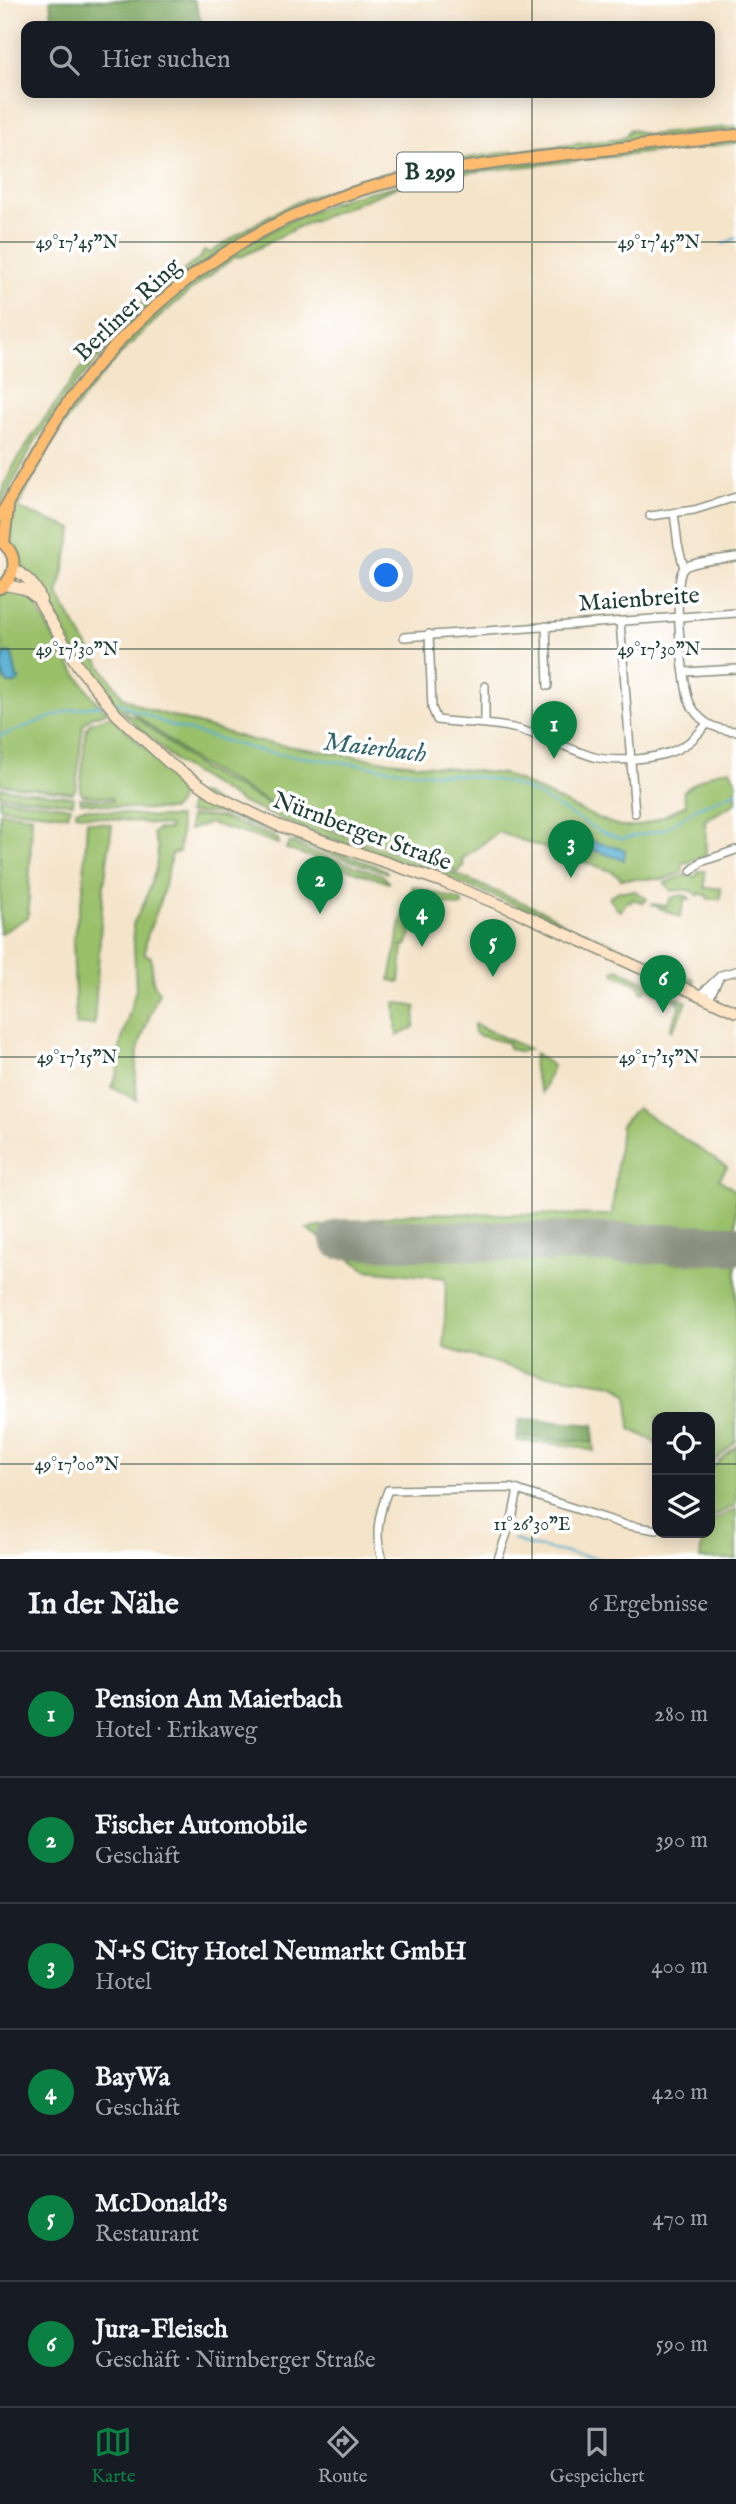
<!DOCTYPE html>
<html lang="de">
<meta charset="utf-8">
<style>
:root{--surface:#171b24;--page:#20242c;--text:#f1f3f6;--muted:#9ea1a6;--line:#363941;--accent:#0b8043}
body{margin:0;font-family:"IM FELL English",serif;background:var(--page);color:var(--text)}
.controls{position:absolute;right:21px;bottom:21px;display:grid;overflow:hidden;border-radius:14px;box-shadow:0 4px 18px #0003}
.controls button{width:63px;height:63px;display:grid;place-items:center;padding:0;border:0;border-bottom:2px solid var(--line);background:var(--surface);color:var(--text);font:35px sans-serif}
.you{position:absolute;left:387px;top:576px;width:24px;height:24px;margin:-18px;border:5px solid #fff;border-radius:50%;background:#1a73e8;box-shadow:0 0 0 10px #1a73e833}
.badge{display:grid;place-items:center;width:46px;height:46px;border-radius:50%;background:var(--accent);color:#fff;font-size:23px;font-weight:700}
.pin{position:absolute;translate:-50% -58px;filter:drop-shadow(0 2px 4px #0008)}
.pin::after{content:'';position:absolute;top:37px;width:24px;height:21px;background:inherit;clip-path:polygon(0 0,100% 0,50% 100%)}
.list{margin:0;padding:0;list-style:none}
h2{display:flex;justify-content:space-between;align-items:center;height:91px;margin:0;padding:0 28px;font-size:30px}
h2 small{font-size:23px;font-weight:400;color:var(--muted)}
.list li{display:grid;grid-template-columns:46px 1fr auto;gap:21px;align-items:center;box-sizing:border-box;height:126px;padding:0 28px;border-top:2px solid var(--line)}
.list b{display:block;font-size:26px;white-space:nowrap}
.list p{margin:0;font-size:23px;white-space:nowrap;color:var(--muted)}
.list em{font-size:23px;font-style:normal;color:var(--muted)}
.icon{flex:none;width:38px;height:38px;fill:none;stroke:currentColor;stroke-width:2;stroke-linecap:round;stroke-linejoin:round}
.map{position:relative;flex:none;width:736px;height:1559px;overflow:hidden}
.search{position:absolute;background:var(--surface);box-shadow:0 4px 18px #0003;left:21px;right:21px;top:21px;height:77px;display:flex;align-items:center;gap:18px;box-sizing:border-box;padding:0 24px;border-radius:14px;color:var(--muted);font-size:26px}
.sheet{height:847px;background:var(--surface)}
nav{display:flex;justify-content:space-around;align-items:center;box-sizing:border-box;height:98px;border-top:2px solid var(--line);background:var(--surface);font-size:19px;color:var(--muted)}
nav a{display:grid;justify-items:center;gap:4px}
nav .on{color:var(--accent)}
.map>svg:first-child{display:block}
.green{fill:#9ac06b;stroke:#5c7e50;stroke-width:2}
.forest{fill:#7ba65f;stroke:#4d724a;stroke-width:2}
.water{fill:#56afd3;stroke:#3a7684;stroke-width:2}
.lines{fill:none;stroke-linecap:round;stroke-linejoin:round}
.stream{stroke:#56afd3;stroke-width:2}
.runway{stroke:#8a907f;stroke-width:40}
.minor-casing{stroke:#8a907f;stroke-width:10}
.secondary-casing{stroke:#8a907f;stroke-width:13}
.primary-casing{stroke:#8a907f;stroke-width:14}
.minor{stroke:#fff;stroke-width:7}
.secondary{stroke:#fee4c6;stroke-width:10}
.primary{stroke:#fdbc70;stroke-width:10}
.ticks{fill:none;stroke:#1f3d34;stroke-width:2;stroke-opacity:0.45}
.labels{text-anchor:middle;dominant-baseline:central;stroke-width:7;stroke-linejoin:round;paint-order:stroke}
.shield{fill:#fff;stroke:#627771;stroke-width:2}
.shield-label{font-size:23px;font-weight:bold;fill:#1f3d34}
.street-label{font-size:24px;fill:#1f3d34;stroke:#fff}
.water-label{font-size:26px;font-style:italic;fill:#32656c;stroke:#fff}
.ticks-label{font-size:18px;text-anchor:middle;fill:#1f3d34;stroke:#fff;stroke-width:7;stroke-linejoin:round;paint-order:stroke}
</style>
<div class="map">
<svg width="736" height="1559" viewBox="0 0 736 1559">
<rect width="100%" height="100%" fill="#fff"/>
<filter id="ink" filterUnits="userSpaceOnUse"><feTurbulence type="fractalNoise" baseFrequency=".0143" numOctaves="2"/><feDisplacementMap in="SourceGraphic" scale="14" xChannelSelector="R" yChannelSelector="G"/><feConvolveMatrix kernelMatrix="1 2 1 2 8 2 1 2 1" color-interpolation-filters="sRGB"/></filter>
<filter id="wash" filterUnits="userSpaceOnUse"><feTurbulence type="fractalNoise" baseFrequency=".00686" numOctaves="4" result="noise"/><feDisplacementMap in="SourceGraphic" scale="28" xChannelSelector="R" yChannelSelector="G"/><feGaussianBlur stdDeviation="1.57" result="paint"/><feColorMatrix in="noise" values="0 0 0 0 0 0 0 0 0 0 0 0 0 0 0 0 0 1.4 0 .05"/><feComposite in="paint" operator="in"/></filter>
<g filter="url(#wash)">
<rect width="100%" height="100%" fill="#f4e4ca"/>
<g class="green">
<path d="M736 126V130L460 163 413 171 327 196 263 225 192 270 124 328 76 384 35 441 0 507C0 480 28 443 43 421 62 395 80 367 102 343 131 310 165 284 200 258L204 251 210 253C238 234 267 215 298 202 400 159 511 152 619 139L625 137 630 129 648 135Z"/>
<path d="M736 138V143L473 172 397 187 298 227 243 256 235 257C157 313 87 377 41 463 33 477 25 491 19 507L21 510 73 529 58 595 87 646 123 697 144 708 255 741 372 759 503 774C529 783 611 830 630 827 650 825 669 813 686 805L683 792C698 780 711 772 730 769L736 781V803L705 820 706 856 682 864 683 872 665 879H620V877L611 871 498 832 461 860 464 864 458 872 374 840 312 822 265 800 199 764 134 713 127 709 120 710 105 691 102 692 73 649 39 584 20 565 10 542V515L22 486 52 433 94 374 147 317 223 258 286 222 348 197 467 169Z"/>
<polygon points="7,590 14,590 32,598 65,658 95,700 107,712 91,717 83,725 76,787 73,793 0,784 0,673 5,681 17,678 15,666 2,659 0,664 3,651 2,638 0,636 0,593"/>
<polygon points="122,712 136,717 203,770 300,820 455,874 547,913 568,926 426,869 317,834 243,803 179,764"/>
<path d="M111 716 181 781C184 791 180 804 172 810L135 809 81 802 80 798 113 801 112 798 83 795 80 791 86 730 91 722Z"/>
<polygon points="0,788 74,797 73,803 70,803 0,795"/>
<polygon points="198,794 204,795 247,821 276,834 219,813 188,813 190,801"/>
<polygon points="0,798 71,807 67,815 0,808"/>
<path d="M84 808 154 817H178L181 831 179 852 172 854C167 874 163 896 155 916 149 930 145 938 145 954L151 957 153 982 159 992C142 1037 132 1049 137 1100L111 1087 117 1075 121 1043 136 989 133 924 144 903 156 869 158 848 153 834 157 829 169 830 170 826 76 814V810Z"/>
<polygon points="0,812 32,816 28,917 0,934"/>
<polygon points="190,816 220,817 278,839 279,844 209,823 189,830"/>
<polygon points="87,821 112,825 103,893 94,1025 76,1025 73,939 83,891"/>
<polygon points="297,838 377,866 388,873 309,847 295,841"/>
<polygon points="290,842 308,851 382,875 390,883 286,849"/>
<path d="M699 871H705V888H721V899H708L707 896 701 893 698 896C691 887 681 890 671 891L665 883 685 875 695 877Z"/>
<polygon points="413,886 461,901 463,905 459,907 420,896 408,928 412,930 406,946 403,945 400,982 390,980 401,922"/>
<polygon points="619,891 635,891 647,899 644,903 633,899 631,902 627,901 621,911 617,909 609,897"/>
<polygon points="681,895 687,896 690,899 685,899 680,917 651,904 667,906 671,898"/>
<polygon points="594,936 694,979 694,983 690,983 596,941"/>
<polygon points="618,969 687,1002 672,1031 670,1029 681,1003 646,988 644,992 640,991 640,985 614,974 615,970"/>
<polygon points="395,1002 416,1007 414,1027 397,1036"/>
<polygon points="474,1024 529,1049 520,1052 509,1048 508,1043 478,1035 474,1032"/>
<path d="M535 1053 553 1066 542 1093C536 1081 531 1066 535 1053Z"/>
<polygon points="637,1108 727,1167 719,1179 736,1191 736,1240 329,1235 343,1245 736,1250 736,1441 710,1465 710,1417 657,1417 657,1445 650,1439 630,1429 628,1396 614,1384 528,1372 444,1348 446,1278 366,1270 307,1229 414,1213 612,1215 621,1125"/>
<polygon points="517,1436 593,1442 594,1451 568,1445 518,1441"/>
<polygon points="736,1446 736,1505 710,1518 710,1470"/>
<polygon points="736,1509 736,1559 700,1559 703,1533 710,1533 710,1522"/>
</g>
<g class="forest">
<polygon points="50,0 194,0 203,26 53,26"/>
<polygon points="519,1419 594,1425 593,1442 517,1436"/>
</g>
<g class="water">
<path d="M7 652 12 654 17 678H20L16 684H8C0 674 0 663 7 652Z"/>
<polygon points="588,840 625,850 624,860 583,847"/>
</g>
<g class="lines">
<g class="stream">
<polyline points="723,244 736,238"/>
<polyline points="111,703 118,702 169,725 264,752 406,771 481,777 509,783 532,792 599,831 622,839 665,829 697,808 736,792"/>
<polyline points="0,736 70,710 102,705"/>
<polyline points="513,1539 530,1546 601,1559"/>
</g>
<polyline class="runway" points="340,1239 736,1245"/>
</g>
</g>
<g filter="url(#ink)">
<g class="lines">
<defs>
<g id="minor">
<polyline points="674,513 678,545 684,568"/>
<polyline points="650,516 694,510 736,497"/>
<path d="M736 557C724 559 692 561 684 568 671 580 683 682 689 701 698 722 714 730 736 731"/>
<polyline points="620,621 635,813"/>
<polyline points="546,626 548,686"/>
<path d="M429 634 432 708 437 720C464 724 491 722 517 729 544 736 568 749 594 757 617 763 663 759 683 746 693 741 700 732 707 724"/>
<polyline points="404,637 736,613"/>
<polyline points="685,672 736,669"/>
<polyline points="485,686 485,723"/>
<polyline points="691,871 701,862 736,850"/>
<polyline points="701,994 721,975 736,971"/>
<polyline points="709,998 720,976"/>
<path d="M382 1559C374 1535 379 1513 388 1490L511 1488 626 1525 657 1530"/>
<polyline points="498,1559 512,1519 518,1490"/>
</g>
<g id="secondary">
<path d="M14 569C26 577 37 585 41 600"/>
<polyline points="5,585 25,589 37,598 78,666 117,715 169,763 215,795 277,825 443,882 518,912 736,1012"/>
</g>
<g id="primary">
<path d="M0 516C25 474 47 429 77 390 150 296 249 223 364 189 422 172 481 165 541 157 606 150 671 142 736 135"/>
<path d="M0 541C18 553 18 575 0 588"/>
<polyline points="4,543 8,508"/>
</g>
</defs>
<use href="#minor" class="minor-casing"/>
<use href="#secondary" class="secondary-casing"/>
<use href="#primary" class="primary-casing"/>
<use href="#minor" class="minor"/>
<use href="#secondary" class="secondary"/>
<use href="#primary" class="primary"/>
</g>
</g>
<path class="ticks" d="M532 0V26M532 93V1559M0 242H736M0 649H736M0 1057H736M0 1464H657M710 1464H736"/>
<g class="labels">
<rect class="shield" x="397" y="152.5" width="66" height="39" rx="5"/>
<g class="shield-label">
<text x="430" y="172">B 299</text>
</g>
<g class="street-label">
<text transform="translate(128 310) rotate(-44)">Berliner Ring</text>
<text transform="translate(639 600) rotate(-4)">Maienbreite</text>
<text transform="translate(362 832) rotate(20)">Nürnberger Straße</text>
</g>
<g class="water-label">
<text transform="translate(375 748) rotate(7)">Maierbach</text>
</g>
</g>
<g class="ticks-label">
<text x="77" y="248">49°17'45"N</text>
<text x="659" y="248">49°17'45"N</text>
<text x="77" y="655">49°17'30"N</text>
<text x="659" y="655">49°17'30"N</text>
<text x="77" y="1063">49°17'15"N</text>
<text x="659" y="1063">49°17'15"N</text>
<text x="77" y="1470">49°17'00"N</text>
<text x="532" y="1530">11°26'30"E</text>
</g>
</svg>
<div class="controls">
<button><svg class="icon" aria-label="locate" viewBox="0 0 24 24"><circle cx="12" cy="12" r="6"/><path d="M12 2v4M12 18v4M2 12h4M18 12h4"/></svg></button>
<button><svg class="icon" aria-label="layers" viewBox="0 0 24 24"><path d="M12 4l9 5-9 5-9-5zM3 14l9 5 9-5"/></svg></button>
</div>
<div class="you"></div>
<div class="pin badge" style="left:554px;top:759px">1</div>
<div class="pin badge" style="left:320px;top:914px">2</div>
<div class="pin badge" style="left:571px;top:878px">3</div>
<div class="pin badge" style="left:422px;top:947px">4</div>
<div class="pin badge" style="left:493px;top:977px">5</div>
<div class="pin badge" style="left:663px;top:1013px">6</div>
<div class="search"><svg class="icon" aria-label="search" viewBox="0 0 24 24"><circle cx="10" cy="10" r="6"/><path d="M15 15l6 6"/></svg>Hier suchen</div>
</div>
<section class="sheet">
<h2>In der Nähe<small>6 Ergebnisse</small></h2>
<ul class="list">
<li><span class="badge">1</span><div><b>Pension Am Maierbach</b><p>Hotel · Erikaweg</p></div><em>280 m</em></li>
<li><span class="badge">2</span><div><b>Fischer Automobile</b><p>Geschäft</p></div><em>390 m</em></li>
<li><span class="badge">3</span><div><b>N+S City Hotel Neumarkt GmbH</b><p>Hotel</p></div><em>400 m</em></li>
<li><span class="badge">4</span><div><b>BayWa</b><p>Geschäft</p></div><em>420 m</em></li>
<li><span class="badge">5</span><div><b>McDonald's</b><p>Restaurant</p></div><em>470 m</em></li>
<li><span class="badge">6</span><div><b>Jura-Fleisch</b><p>Geschäft · Nürnberger Straße</p></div><em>590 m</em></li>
</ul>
</section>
<nav>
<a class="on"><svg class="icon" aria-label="map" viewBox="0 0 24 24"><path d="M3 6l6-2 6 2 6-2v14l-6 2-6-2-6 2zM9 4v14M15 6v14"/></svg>Karte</a>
<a><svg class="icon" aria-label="directions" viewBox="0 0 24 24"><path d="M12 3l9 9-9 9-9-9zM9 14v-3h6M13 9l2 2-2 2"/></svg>Route</a>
<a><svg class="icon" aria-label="saved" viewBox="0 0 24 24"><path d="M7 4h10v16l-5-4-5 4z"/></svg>Gespeichert</a>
</nav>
